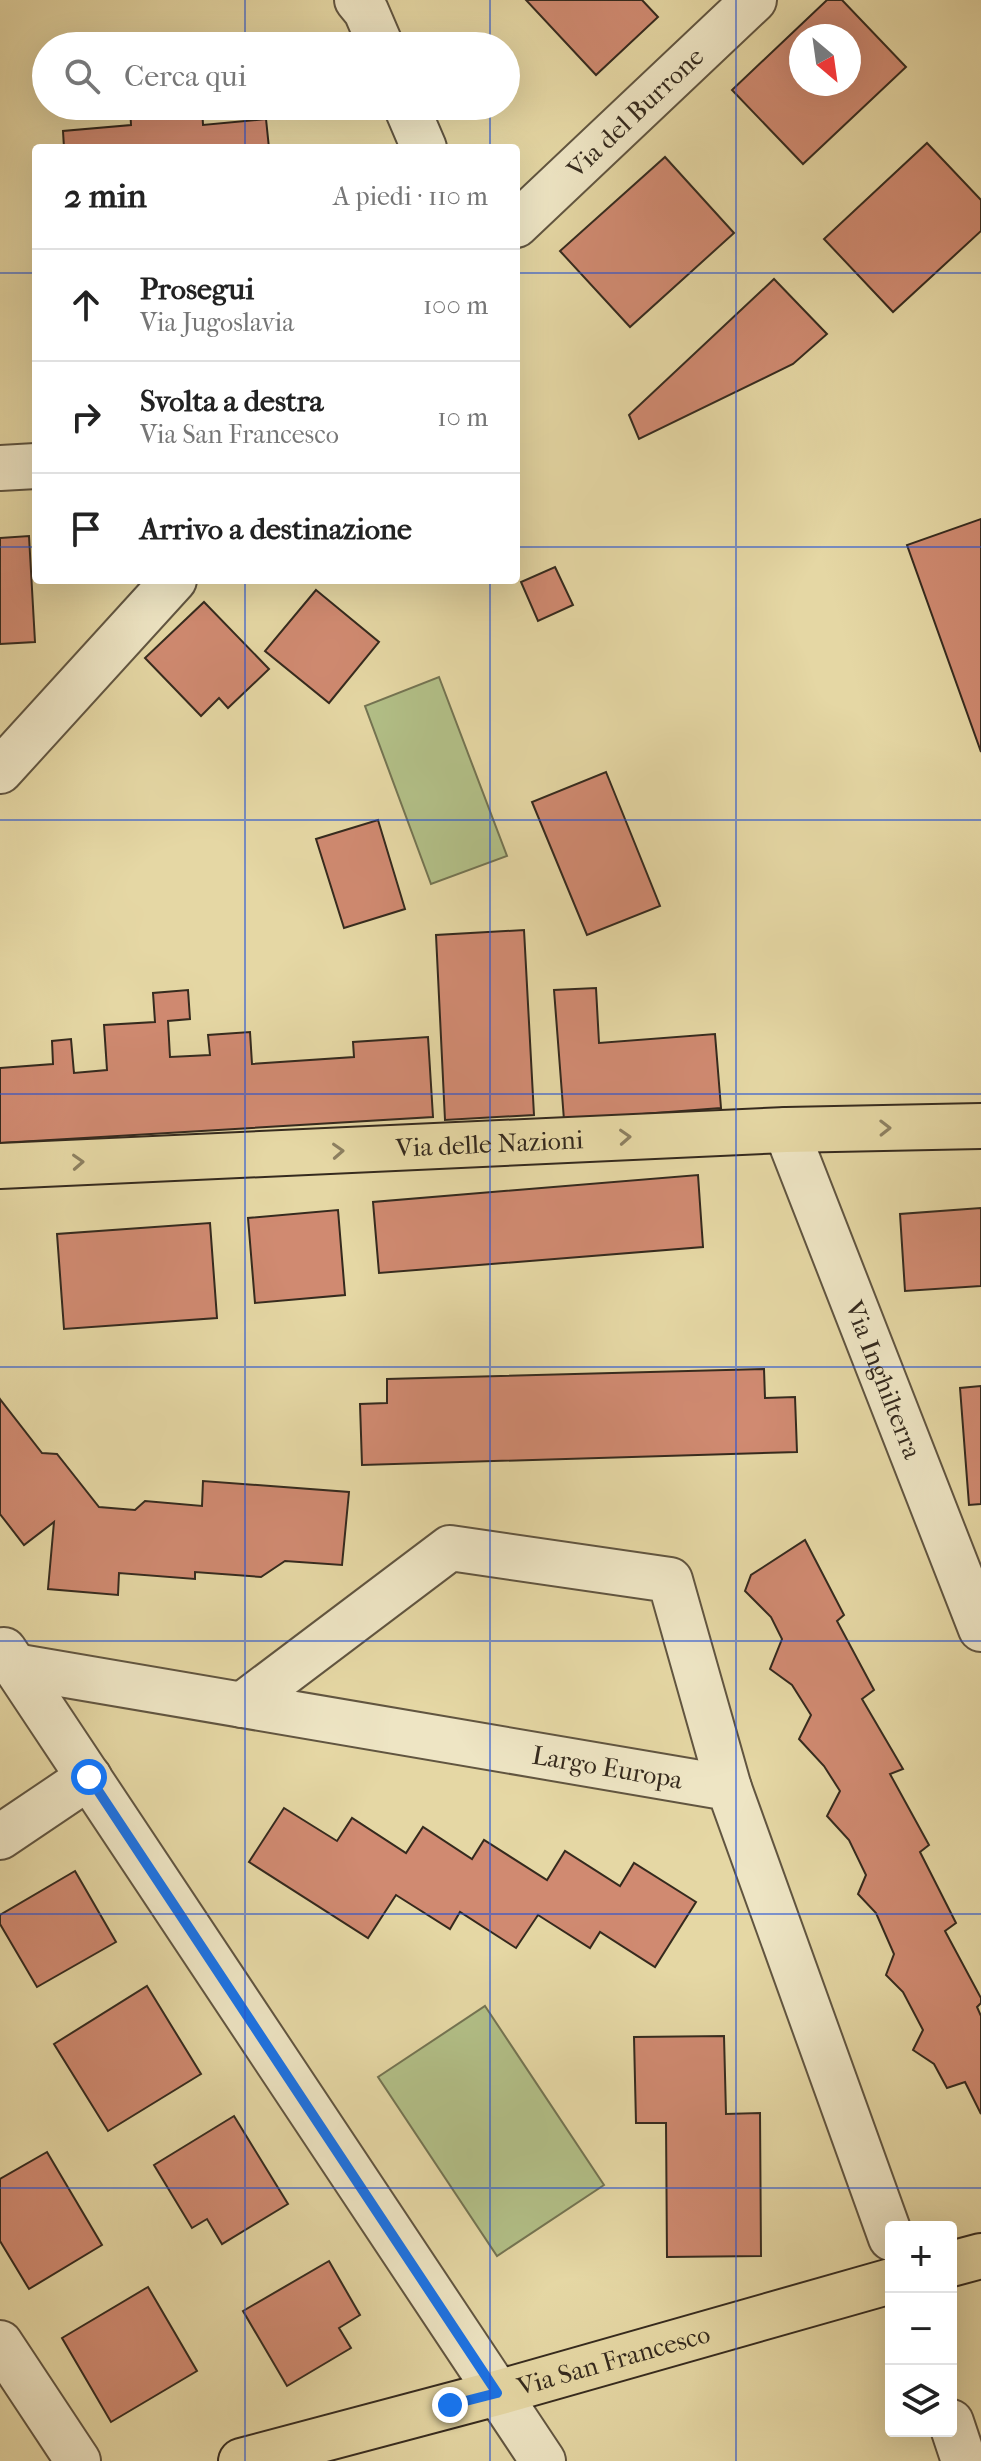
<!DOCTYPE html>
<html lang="it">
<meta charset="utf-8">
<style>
:root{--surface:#fff;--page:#f6f6f6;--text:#222;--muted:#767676;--line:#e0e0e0}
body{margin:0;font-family:"IM FELL French Canon",serif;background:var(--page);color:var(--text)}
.controls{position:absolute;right:24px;bottom:24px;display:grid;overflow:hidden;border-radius:8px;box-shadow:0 8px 32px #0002}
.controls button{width:72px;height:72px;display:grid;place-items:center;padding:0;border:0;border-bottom:2px solid var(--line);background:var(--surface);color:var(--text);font:40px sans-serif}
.compass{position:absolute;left:789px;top:24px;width:72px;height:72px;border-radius:50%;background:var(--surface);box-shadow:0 8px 32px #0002;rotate:151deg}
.stop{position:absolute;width:24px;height:24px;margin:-18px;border:6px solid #1a73e8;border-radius:50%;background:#fff}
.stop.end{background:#1a73e8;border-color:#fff;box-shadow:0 2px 8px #0008}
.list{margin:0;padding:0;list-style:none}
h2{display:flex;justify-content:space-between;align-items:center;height:104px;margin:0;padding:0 32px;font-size:34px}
h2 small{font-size:26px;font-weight:400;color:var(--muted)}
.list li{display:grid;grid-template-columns:52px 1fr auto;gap:24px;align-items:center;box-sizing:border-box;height:112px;padding:0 32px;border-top:2px solid var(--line)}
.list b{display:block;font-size:30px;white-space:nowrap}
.list p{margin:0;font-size:26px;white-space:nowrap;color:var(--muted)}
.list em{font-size:26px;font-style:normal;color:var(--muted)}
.icon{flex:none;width:44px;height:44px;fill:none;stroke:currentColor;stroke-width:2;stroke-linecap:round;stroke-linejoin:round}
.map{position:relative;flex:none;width:981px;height:2461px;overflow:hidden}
.search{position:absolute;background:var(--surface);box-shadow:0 8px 32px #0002;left:32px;top:32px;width:488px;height:88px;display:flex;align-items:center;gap:20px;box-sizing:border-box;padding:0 28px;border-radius:44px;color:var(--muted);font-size:30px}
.panel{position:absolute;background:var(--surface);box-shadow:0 8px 32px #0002;left:32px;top:144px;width:488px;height:440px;border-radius:8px}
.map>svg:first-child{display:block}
.green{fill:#b2bf87;stroke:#747452;stroke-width:2}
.building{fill:#d08a71;stroke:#352a1e;stroke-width:2;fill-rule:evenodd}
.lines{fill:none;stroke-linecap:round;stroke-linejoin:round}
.minor-casing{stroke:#615540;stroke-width:48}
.major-casing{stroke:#352a1e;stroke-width:48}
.minor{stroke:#eee5c4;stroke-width:44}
.major{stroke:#e5d7a4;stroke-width:44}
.oneway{stroke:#8d8061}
.route{stroke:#1a73e8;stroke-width:10}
.grid{fill:none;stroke:#1d4ed8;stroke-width:2;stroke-opacity:0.55}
.labels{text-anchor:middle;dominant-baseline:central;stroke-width:8;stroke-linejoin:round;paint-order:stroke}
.street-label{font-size:26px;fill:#352a1e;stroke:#eee5c4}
</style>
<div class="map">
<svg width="981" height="2461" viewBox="0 0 981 2461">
<rect width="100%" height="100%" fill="#e5d7a4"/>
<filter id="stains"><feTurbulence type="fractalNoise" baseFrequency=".0025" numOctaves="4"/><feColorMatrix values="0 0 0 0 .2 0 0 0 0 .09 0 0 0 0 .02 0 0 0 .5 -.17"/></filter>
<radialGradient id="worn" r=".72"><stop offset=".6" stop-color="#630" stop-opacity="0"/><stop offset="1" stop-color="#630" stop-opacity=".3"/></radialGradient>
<g class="green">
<polygon points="439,677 507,856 431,884 365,706"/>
<polygon points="485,2006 604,2185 497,2256 378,2077"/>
</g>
<g class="building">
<polygon points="526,0 642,0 658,17 596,75"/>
<path d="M827 0H842L906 67 803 164 732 90ZM801 36H849V84H801Z"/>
<polygon points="130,106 202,106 203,125 266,119 269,148 64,148 63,131 131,125"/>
<polygon points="927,143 981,200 981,231 893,312 824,239"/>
<polygon points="665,157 734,233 630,327 560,251"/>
<polygon points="774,279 827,334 793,364 639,439 629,415"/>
<polygon points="981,519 981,752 907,545"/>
<polygon points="29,536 35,642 0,644 0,538"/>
<polygon points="555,567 573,605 538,621 521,582"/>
<polygon points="316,590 379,642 329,703 265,651"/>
<polygon points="204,602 269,669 228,708 219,698 201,716 145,658"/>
<polygon points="606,772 660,906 587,935 532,802"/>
<polygon points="378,820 405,909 344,928 316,839"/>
<polygon points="524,930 534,1115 445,1120 436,935"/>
<polygon points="596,988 599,1043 715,1034 721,1108 564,1120 554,990"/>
<polygon points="188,990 190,1019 168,1021 170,1057 210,1055 208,1035 250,1032 252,1064 354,1057 353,1042 428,1037 433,1117 0,1143 0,1068 53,1064 52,1041 71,1039 74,1073 107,1070 104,1025 155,1022 153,993"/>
<polygon points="698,1175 703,1247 379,1273 373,1202"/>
<polygon points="981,1208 981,1286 905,1291 900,1214"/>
<polygon points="338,1210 345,1295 255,1303 248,1218"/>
<polygon points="210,1223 217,1318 64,1329 57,1234"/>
<polygon points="764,1369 765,1398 795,1397 797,1452 362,1465 360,1404 387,1403 387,1379"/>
<polygon points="981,1386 981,1504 969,1505 960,1388"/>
<polygon points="0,1399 42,1453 57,1454 99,1507 135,1510 145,1501 202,1506 203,1481 349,1492 342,1565 285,1561 261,1577 195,1572 195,1579 119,1573 118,1595 48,1589 54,1522 24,1545 0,1514"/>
<polygon points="805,1540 844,1615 837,1621 874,1690 862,1699 903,1769 890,1774 929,1845 920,1852 956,1923 945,1931 981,1998 981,2003 977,2007 981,2016 981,2114 965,2082 947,2088 934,2064 913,2050 923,2030 903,1992 886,1975 894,1954 876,1913 858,1894 866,1875 849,1840 827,1816 840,1791 824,1766 799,1739 811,1715 792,1685 770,1669 782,1639 771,1617 745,1591 751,1575"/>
<polygon points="284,1808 337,1841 352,1818 406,1853 423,1827 472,1859 484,1840 547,1880 565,1851 620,1886 634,1863 696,1902 655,1967 600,1932 590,1948 538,1915 516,1948 460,1912 450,1929 396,1895 368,1938 249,1862"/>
<polygon points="75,1871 116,1942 37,1987 0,1924 0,1915"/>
<polygon points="147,1986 201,2074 108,2131 54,2044"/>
<polygon points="724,2036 726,2114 760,2113 761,2256 667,2257 666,2123 636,2123 634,2037"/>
<polygon points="234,2116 288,2204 222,2244 207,2219 192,2228 154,2165"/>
<polygon points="47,2152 102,2245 29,2289 0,2241 0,2179"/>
<polygon points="329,2261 360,2315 339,2328 351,2348 287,2386 243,2311"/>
<polygon points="148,2287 197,2371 111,2422 62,2338"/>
</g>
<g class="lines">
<defs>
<g id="minor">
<polyline points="357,0 366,11 381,46"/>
<polyline points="406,106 424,148"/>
<path id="s1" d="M516 225 754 0"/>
<polyline points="0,468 36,466"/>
<polyline points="0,771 174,580"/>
<path id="s2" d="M786 1130 981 1629"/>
<polyline points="4,1650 543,2461"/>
<path id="s3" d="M14 1666 729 1788 891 2238"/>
<polyline points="242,1705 450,1548 670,1580 729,1788"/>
<polyline points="0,1837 89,1777"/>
<polyline points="0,2343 78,2461"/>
<polyline points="951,2422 964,2461"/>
</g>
<g id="major">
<path id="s4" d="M0 1166 786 1130 981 1126"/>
<polyline points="951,2264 981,2256"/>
<path id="s5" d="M241 2461 497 2393 891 2281"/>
</g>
</defs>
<use href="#minor" class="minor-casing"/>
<use href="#major" class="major-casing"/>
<use href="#minor" class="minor"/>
<use href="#major" class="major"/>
</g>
<defs><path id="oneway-chevron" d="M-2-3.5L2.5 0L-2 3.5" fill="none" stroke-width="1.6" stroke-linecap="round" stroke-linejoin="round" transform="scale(2)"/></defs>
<g class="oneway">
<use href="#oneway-chevron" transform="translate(885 1128) rotate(-1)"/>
<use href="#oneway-chevron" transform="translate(625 1137) rotate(-3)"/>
<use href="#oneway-chevron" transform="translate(338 1151) rotate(-3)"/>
<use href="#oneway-chevron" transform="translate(78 1162) rotate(-3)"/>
</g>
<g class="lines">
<polyline class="route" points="89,1777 497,2393 450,2405"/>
</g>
<path class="grid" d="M245 0V46M490 0V46M736 0V2461M245 106V148M490 106V148M0 273H36M516 273H981M0 547H36M516 547H981M245 580V2461M490 580V2461M0 820H981M0 1094H981M0 1367H981M0 1641H981M0 1914H981M0 2188H981"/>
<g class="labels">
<g class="street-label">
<text stroke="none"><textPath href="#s1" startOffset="164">Via del Burrone</textPath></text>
<text stroke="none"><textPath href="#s4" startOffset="490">Via delle Nazioni</textPath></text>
<text stroke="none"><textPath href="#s2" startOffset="268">Via Inghilterra</textPath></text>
<text stroke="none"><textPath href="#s3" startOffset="602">Largo Europa</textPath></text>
<text stroke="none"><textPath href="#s5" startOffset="386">Via San Francesco</textPath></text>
</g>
</g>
<rect width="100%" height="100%" filter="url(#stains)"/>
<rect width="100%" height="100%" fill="url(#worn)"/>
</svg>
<div class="controls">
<button>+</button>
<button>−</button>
<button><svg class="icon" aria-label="layers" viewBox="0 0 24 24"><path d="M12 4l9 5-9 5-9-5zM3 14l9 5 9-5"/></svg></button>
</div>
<svg class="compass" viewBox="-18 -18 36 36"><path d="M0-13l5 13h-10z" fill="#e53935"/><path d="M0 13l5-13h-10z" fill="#767676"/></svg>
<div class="stop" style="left:89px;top:1777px"></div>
<div class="stop end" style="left:450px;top:2405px"></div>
<div class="search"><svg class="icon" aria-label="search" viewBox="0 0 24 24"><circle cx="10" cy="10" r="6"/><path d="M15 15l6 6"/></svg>Cerca qui</div>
<section class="panel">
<h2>2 min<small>A piedi · 110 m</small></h2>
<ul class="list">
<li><svg class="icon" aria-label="ahead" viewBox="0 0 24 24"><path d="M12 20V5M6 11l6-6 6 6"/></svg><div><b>Prosegui</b><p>Via Jugoslavia</p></div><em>100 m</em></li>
<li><svg class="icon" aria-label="right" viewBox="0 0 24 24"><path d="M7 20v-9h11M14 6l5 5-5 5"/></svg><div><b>Svolta a destra</b><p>Via San Francesco</p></div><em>10 m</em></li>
<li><svg class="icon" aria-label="arrive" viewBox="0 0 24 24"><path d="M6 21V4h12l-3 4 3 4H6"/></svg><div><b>Arrivo a destinazione</b></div></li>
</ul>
</section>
</div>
